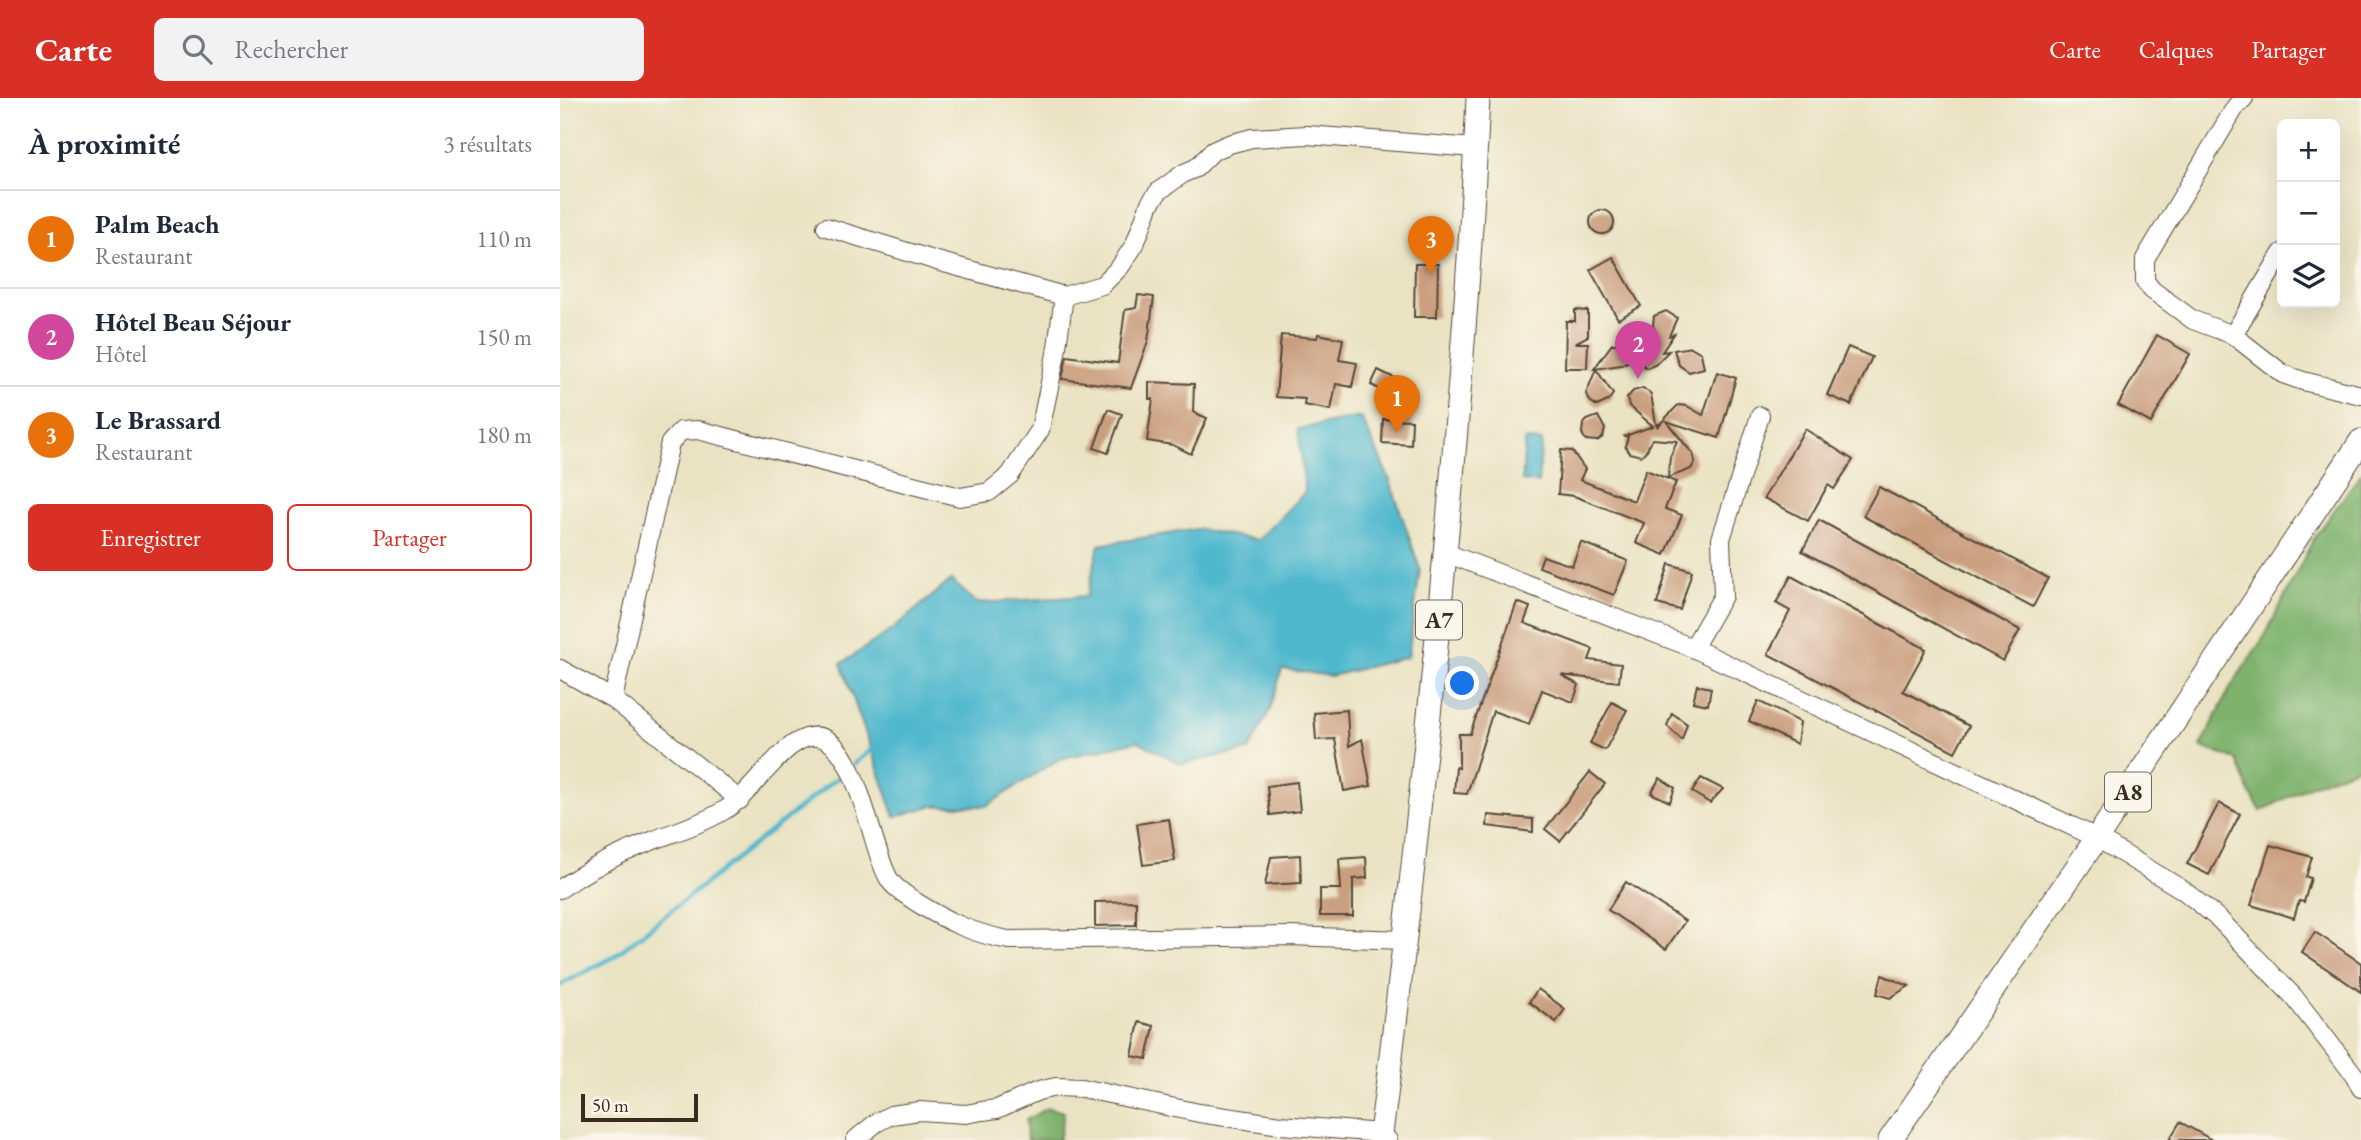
<!DOCTYPE html>
<html lang="fr">
<meta charset="utf-8">
<style>
:root{--surface:#fff;--page:#f2f2f3;--text:#1f2937;--muted:#747a83;--line:#e0e1e3;--accent:#d93025}
body{margin:0;font-family:"EB Garamond",serif;background:var(--page);color:var(--text)}
.controls{position:absolute;right:21px;top:21px;display:grid;overflow:hidden;border-radius:10px;box-shadow:0 7px 28px #0002}
.controls button{width:63px;height:63px;display:grid;place-items:center;padding:0;border:0;border-bottom:2px solid var(--line);background:var(--surface);color:var(--text);font:35px sans-serif}
.scale{position:absolute;left:21px;bottom:18px;width:117px;box-sizing:border-box;padding-left:7px;border:4px solid #3b2a1e;border-top:0;font-size:19px;line-height:24px;white-space:nowrap;color:#3b2a1e;-webkit-text-stroke:5px #fbf7ec;paint-order:stroke}
.you{position:absolute;left:903px;top:586px;width:24px;height:24px;margin:-18px;border:5px solid #fff;border-radius:50%;background:#1a73e8;box-shadow:0 0 0 10px #1a73e833}
.badge{display:grid;place-items:center;width:46px;height:46px;border-radius:50%;background:var(--accent);color:#fff;font-size:23px;font-weight:700}
.pin{position:absolute;translate:-50% -58px;filter:drop-shadow(0 2px 4px #0008)}
.pin::after{content:'';position:absolute;top:37px;width:24px;height:21px;background:inherit;clip-path:polygon(0 0,100% 0,50% 100%)}
.list{margin:0;padding:0;list-style:none}
h2{display:flex;justify-content:space-between;align-items:center;height:91px;margin:0;padding:0 28px;font-size:30px}
h2 small{font-size:23px;font-weight:400;color:var(--muted)}
.list li{display:grid;grid-template-columns:46px 1fr auto;gap:21px;align-items:center;box-sizing:border-box;height:98px;padding:0 28px;border-top:2px solid var(--line)}
.list b{display:block;font-size:26px;white-space:nowrap}
.list p{margin:0;font-size:23px;white-space:nowrap;color:var(--muted)}
.list em{font-size:23px;font-style:normal;color:var(--muted)}
.actions{display:flex;gap:14px;padding:21px 28px}
.actions a{flex:1;padding:16px 0;border:2px solid var(--accent);border-radius:10px;text-align:center;font-size:24px;color:var(--accent)}
.actions .main{background:var(--accent);color:#fff}
.icon{flex:none;width:38px;height:38px;fill:none;stroke:currentColor;stroke-width:2;stroke-linecap:round;stroke-linejoin:round}
.map{position:relative;flex:none;width:1801px;height:1042px;overflow:hidden}
header{display:flex;align-items:center;gap:42px;box-sizing:border-box;height:98px;padding:0 35px;background:var(--accent);color:#fff}
header strong{font-size:33px}
nav{display:flex;gap:38px;margin-inline-start:auto;font-size:24px}
.search{width:490px;height:63px;background:var(--page);display:flex;align-items:center;gap:18px;box-sizing:border-box;padding:0 24px;border-radius:10px;color:var(--muted);font-size:26px}
main{display:flex}
aside{flex:1;background:var(--surface)}
.map>svg:first-child{display:block}
.forest{fill:#7eb26d;stroke:#5c6e46;stroke-width:2}
.water{fill:#4fb8cd;stroke:#457176;stroke-width:2}
.lines{fill:none;stroke-linecap:round;stroke-linejoin:round}
.stream{stroke:#4fb8cd;stroke-width:4.5}
.building{fill:#ca9f7f}
.minor-casing{stroke:#554637;stroke-width:20}
.major-casing{stroke:#554637;stroke-width:25}
.minor{stroke:#fff;stroke-width:18}
.major{stroke:#fff;stroke-width:23}
.labels{text-anchor:middle;dominant-baseline:central;stroke-width:7;stroke-linejoin:round;paint-order:stroke}
.shield{fill:#fbf7ec;stroke:#75685c;stroke-width:2}
.shield-label{font-size:23px;font-weight:bold;fill:#3b2a1e}
</style>
<header>
<strong>Carte</strong>
<div class="search"><svg class="icon" aria-label="search" viewBox="0 0 24 24"><circle cx="10" cy="10" r="6"/><path d="M15 15l6 6"/></svg>Rechercher</div>
<nav><a>Carte</a><a>Calques</a><a>Partager</a></nav>
</header>
<main>
<aside>
<h2>À proximité<small>3 résultats</small></h2>
<ul class="list">
<li><span class="badge" style="background:#e8710a">1</span><div><b>Palm Beach</b><p>Restaurant</p></div><em>110 m</em></li>
<li><span class="badge" style="background:#d1479c">2</span><div><b>Hôtel Beau Séjour</b><p>Hôtel</p></div><em>150 m</em></li>
<li><span class="badge" style="background:#e8710a">3</span><div><b>Le Brassard</b><p>Restaurant</p></div><em>180 m</em></li>
</ul>
<div class="actions"><a class="main">Enregistrer</a><a>Partager</a></div>
</aside>
<div class="map">
<svg width="1801" height="1042" viewBox="0 0 1801 1042">
<rect width="100%" height="100%" fill="#fbf7ec"/>
<filter id="ink" filterUnits="userSpaceOnUse"><feTurbulence type="fractalNoise" baseFrequency=".0143" numOctaves="2"/><feDisplacementMap in="SourceGraphic" scale="14" xChannelSelector="R" yChannelSelector="G"/><feConvolveMatrix kernelMatrix="1 2 1 2 8 2 1 2 1" color-interpolation-filters="sRGB"/></filter>
<filter id="wash" filterUnits="userSpaceOnUse"><feTurbulence type="fractalNoise" baseFrequency=".00686" numOctaves="4" result="noise"/><feDisplacementMap in="SourceGraphic" scale="28" xChannelSelector="R" yChannelSelector="G"/><feGaussianBlur stdDeviation="1.57" result="paint"/><feColorMatrix in="noise" values="0 0 0 0 0 0 0 0 0 0 0 0 0 0 0 0 0 1.4 0 .05"/><feComposite in="paint" operator="in"/></filter>
<g filter="url(#wash)">
<rect width="100%" height="100%" fill="#eae3c3"/>
<g class="forest">
<polygon points="1801,375 1801,668 1751,687 1701,713 1689,693 1677,662 1641,649 1670,590 1706,536 1753,442"/>
<polygon points="487,1010 504,1014 499,1042 467,1042 466,1022"/>
</g>
<g class="water">
<polygon points="801,319 829,380 860,471 848,559 771,578 722,571 710,612 689,652 621,666 578,643 499,661 426,708 370,708 335,719 281,566 333,531 391,482 417,505 527,498 539,447 637,431 698,442 745,394 738,331"/>
<polygon points="965,342 982,343 978,385 962,383"/>
</g>
<g class="lines">
<g class="stream">
<polyline points="294,666 312,651"/>
<polyline points="0,887 52,860 287,672"/>
</g>
</g>
<g id="blocks">
<g class="building">
<circle cx="1042" cy="124" r="12"/>
<polygon points="1053,159 1081,208 1058,221 1030,172"/>
<polygon points="855,166 878,166 877,219 854,219"/>
<polygon points="578,197 594,199 588,243 571,290 502,281 507,258 558,265 565,212 576,210"/>
<polygon points="1015,212 1028,213 1028,238 1015,245 1028,245 1027,270 1005,270 1006,223 1015,223"/>
<polygon points="1106,213 1117,220 1109,238 1114,236 1102,254 1109,253 1095,267 1086,270 1075,260 1061,267 1034,271 1052,246 1063,246 1074,254 1097,242 1093,227 1094,218"/>
<polygon points="758,236 783,241 779,262 797,265 792,289 776,286 771,312 744,307 745,301 716,299 721,237 757,240"/>
<polygon points="1597,237 1630,256 1591,325 1558,307"/>
<polygon points="1131,249 1141,255 1144,270 1129,274 1119,267 1114,252"/>
<polygon points="1288,249 1312,259 1291,307 1267,297"/>
<polygon points="1036,271 1053,296 1048,303 1037,308 1030,303 1026,296"/>
<polygon points="818,272 849,287 842,302 811,287"/>
<polygon points="1157,274 1176,280 1159,340 1106,323 1133,356 1135,364 1131,371 1108,380 1110,359 1117,343 1092,341 1087,352 1081,358 1069,355 1065,348 1068,339 1065,338 1093,328 1069,308 1067,300 1073,293 1083,290 1091,296 1096,326 1098,326 1097,329 1118,307 1127,308 1143,317"/>
<polygon points="589,284 634,286 633,314 647,320 631,356 613,347 587,343 593,301 589,301"/>
<polygon points="548,311 562,316 548,355 534,350"/>
<polygon points="1038,318 1045,331 1043,339 1037,343 1025,342 1022,335 1023,327 1027,322"/>
<polygon points="823,321 852,322 851,347 822,345"/>
<polygon points="1245,331 1293,362 1274,391 1268,387 1248,423 1204,400"/>
<polygon points="1001,352 1012,353 1025,371 1020,382 1074,403 1086,372 1116,384 1105,411 1122,417 1105,457 1076,445 1084,425 1014,398 998,396"/>
<polygon points="1319,389 1488,480 1473,509 1303,418"/>
<polygon points="1259,422 1460,532 1443,563 1242,453"/>
<polygon points="1021,444 1068,463 1054,497 979,469 983,458 1012,468"/>
<polygon points="1109,466 1132,473 1120,512 1097,506"/>
<polygon points="1231,478 1366,551 1343,593 1409,628 1395,654 1208,556 1230,513 1216,505"/>
<polygon points="957,504 970,509 964,525 1033,551 1029,562 1061,566 1059,584 1001,577 1019,587 1013,604 982,592 969,626 933,613 907,696 894,695 896,669 899,670 899,636 910,636"/>
<polygon points="1137,587 1151,590 1148,607 1133,604"/>
<polygon points="1198,603 1240,624 1237,646 1189,623"/>
<polygon points="1052,604 1067,612 1045,652 1030,645"/>
<polygon points="787,612 789,648 802,641 811,688 784,693 775,641 756,642 754,615"/>
<polygon points="1112,615 1127,626 1122,642 1107,628"/>
<polygon points="1030,674 1045,686 1000,743 985,731"/>
<polygon points="1100,680 1115,690 1110,704 1091,695"/>
<polygon points="1141,680 1163,691 1150,705 1132,694"/>
<polygon points="737,684 740,713 710,717 707,688"/>
<polygon points="1659,705 1680,716 1649,777 1627,766"/>
<polygon points="928,717 973,721 973,734 927,728"/>
<polygon points="609,721 615,763 583,767 577,726"/>
<polygon points="1710,747 1752,759 1746,779 1751,780 1744,804 1739,803 1734,820 1691,807"/>
<polygon points="740,757 741,785 705,787 711,759"/>
<polygon points="806,759 807,780 793,781 793,818 760,818 760,791 781,791 779,761"/>
<polygon points="1066,784 1125,823 1106,851 1048,812"/>
<polygon points="576,803 576,827 535,828 535,804"/>
<polygon points="1755,834 1801,865 1801,894 1742,854"/>
<polygon points="1322,877 1349,888 1330,900 1317,896"/>
<polygon points="978,891 1005,911 996,924 969,904"/>
<polygon points="579,924 594,928 587,961 572,958"/>
<polygon points="1620,1024 1652,1042 1609,1042"/>
</g>
</g>
</g>
<g filter="url(#ink)">
<use href="#blocks" fill-opacity="0" stroke="#554637" stroke-width="2"/>
<g class="lines">
<defs>
<g id="minor">
<polyline points="1684,0 1676,8 1585,161 1585,183 1592,192 1633,222 1673,237 1723,276 1743,283 1801,297"/>
<polyline points="266,129 377,163 504,198 542,187 560,169 575,146 590,105 599,93 624,75 636,70 653,53 669,46 692,40 747,37 915,50"/>
<polyline points="1673,237 1722,155"/>
<polyline points="886,455 1133,550 1537,740 1623,792 1659,821 1734,899 1795,978 1801,990"/>
<polyline points="1133,550 1163,498 1161,441 1200,318"/>
<polyline points="0,571 53,601 180,702"/>
<polyline points="53,601 110,345 121,333 138,332 400,399 429,394 450,377 480,332 496,256 504,198"/>
<path d="M0 791C29 770 61 755 94 742 117 733 142 726 163 713 192 697 217 649 246 640 297 623 310 757 331 784 338 793 348 798 356 804 386 823 414 836 449 842L729 838 845 842"/>
<polyline points="295,1042 316,1025 331,1017 360,1013 406,1016 422,1013 437,1011 478,993 496,989 521,990 639,1015 721,1027 821,1035 828,1042"/>
</g>
<g id="major">
<path d="M820 1042C837 920 850 797 863 674 887 450 908 225 918 0"/>
<polyline points="1330,1042 1537,740 1801,343"/>
</g>
</defs>
<use href="#minor" class="minor-casing"/>
<use href="#major" class="major-casing"/>
<use href="#minor" class="minor"/>
<use href="#major" class="major"/>
</g>
</g>
<g class="labels">
<g class="shield">
<rect x="856" y="502.5" width="46" height="39" rx="5"/>
<rect x="1545" y="674.5" width="46" height="39" rx="5"/>
</g>
<g class="shield-label">
<text x="879" y="522">A7</text>
<text x="1568" y="694">A8</text>
</g>
</g>
</svg>
<div class="controls">
<button>+</button>
<button>−</button>
<button><svg class="icon" aria-label="layers" viewBox="0 0 24 24"><path d="M12 4l9 5-9 5-9-5zM3 14l9 5 9-5"/></svg></button>
</div>
<div class="scale">50 m</div>
<div class="you"></div>
<div class="pin badge" style="left:837px;top:335px;background:#e8710a">1</div>
<div class="pin badge" style="left:1078px;top:281px;background:#d1479c">2</div>
<div class="pin badge" style="left:871px;top:176px;background:#e8710a">3</div>
</div>
</main>
